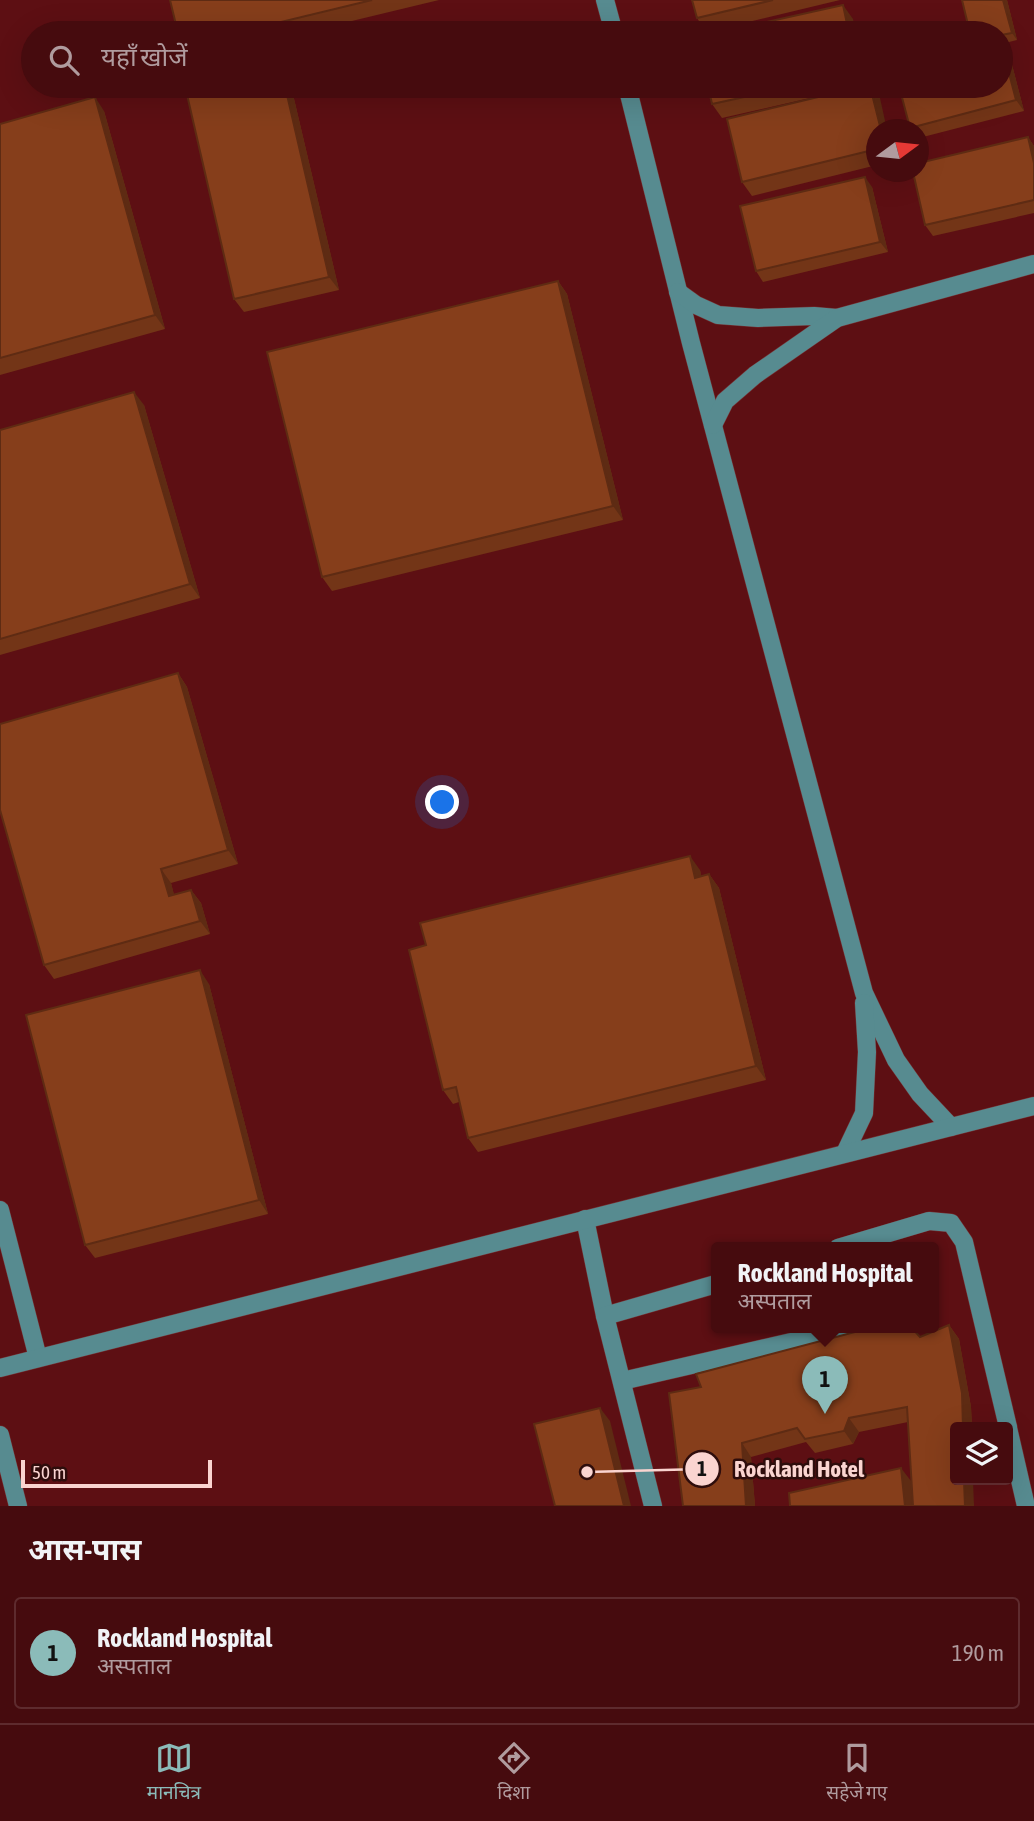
<!DOCTYPE html>
<html lang="hi">
<meta charset="utf-8">
<style>
:root{--surface:#460b0e;--page:#4d1417;--text:#f1f3f6;--muted:#b09b9e;--line:#5e2b2e;--accent:#8bbbb9}
body{margin:0;font-family:"Asap Condensed","Noto Sans Devanagari",sans-serif;background:var(--page);color:var(--text)}
.controls{position:absolute;right:21px;bottom:21px;display:grid;overflow:hidden;border-radius:7px;box-shadow:0 7px 28px #0002}
.controls button{width:63px;height:63px;display:grid;place-items:center;padding:0;border:0;border-bottom:2px solid var(--line);background:var(--surface);color:var(--text);font:35px sans-serif}
.compass{position:absolute;left:866px;top:119px;width:63px;height:63px;border-radius:50%;background:var(--surface);box-shadow:0 7px 28px #0002;rotate:75deg}
.scale{position:absolute;left:21px;bottom:18px;width:191px;box-sizing:border-box;padding-left:7px;border:4px solid #fad4d0;border-top:0;font-size:19px;line-height:24px;white-space:nowrap;color:#fad4d0;-webkit-text-stroke:5px #2e0d0c;paint-order:stroke}
.you{position:absolute;left:443px;top:803px;width:24px;height:24px;margin:-18px;border:5px solid #fff;border-radius:50%;background:#1a73e8;box-shadow:0 0 0 10px #1a73e833}
.badge{display:grid;place-items:center;width:46px;height:46px;border-radius:50%;background:var(--accent);color:#111;font-size:23px;font-weight:700}
.pin{position:absolute;translate:-50% -58px;filter:drop-shadow(0 2px 4px #0008)}
.pin::after{content:'';position:absolute;top:37px;width:24px;height:21px;background:inherit;clip-path:polygon(0 0,100% 0,50% 100%)}
.popup{position:absolute;left:711px;top:1242px;width:228px;height:91px;box-sizing:border-box;display:grid;place-content:center;border-radius:7px;background:var(--surface);filter:drop-shadow(0 2px 5px #0005);font-size:23px;white-space:nowrap;color:var(--muted)}
.popup b{font-size:26px;color:var(--text)}
.popup::after{content:'';position:absolute;left:50%;top:100%;margin-left:-14px;border:14px solid transparent;border-top-color:var(--surface)}
.list{margin:0;padding:0;list-style:none}
h2{display:flex;justify-content:space-between;align-items:center;height:91px;margin:0;padding:0 28px;font-size:30px}
h2 small{font-size:23px;font-weight:400;color:var(--muted)}
.list li{display:grid;grid-template-columns:46px 1fr auto;gap:21px;align-items:center;box-sizing:border-box;height:112px;margin:0 14px 14px;padding:0 14px;border:2px solid var(--line);border-radius:7px}
.list b{display:block;font-size:26px;white-space:nowrap}
.list p{margin:0;font-size:23px;white-space:nowrap;color:var(--muted)}
.list em{font-size:23px;font-style:normal;color:var(--muted)}
.icon{flex:none;width:38px;height:38px;fill:none;stroke:currentColor;stroke-width:2;stroke-linecap:round;stroke-linejoin:round}
.map{position:relative;flex:none;width:1034px;height:1506px;overflow:hidden}
.search{position:absolute;background:var(--surface);box-shadow:0 7px 28px #0002;left:21px;right:21px;top:21px;height:77px;display:flex;align-items:center;gap:18px;box-sizing:border-box;padding:0 24px;border-radius:38px;color:var(--muted);font-size:26px}
.sheet{height:217px;background:var(--surface)}
nav{display:flex;justify-content:space-around;align-items:center;box-sizing:border-box;height:98px;border-top:2px solid var(--line);background:var(--surface);font-size:19px;color:var(--muted)}
nav a{display:grid;justify-items:center;gap:4px}
nav .on{color:var(--accent)}
.map>svg:first-child{display:block}
.lines{fill:none;stroke-linecap:round;stroke-linejoin:round}
.minor-casing{stroke:#762f31;stroke-width:19}
.minor{stroke:#578b90;stroke-width:18}
.wall{fill:#733517}
.shaded-wall{fill:#5e2b13}
.building{fill:#863e1b;stroke:#5e2b13;stroke-width:2}
.leader{fill:none;stroke:#fad4d0;stroke-width:2.5}
.callout-dot{fill:#fad4d0;stroke:#2e0d0c;stroke-width:2.5}
.mark-label{font-size:21px;text-anchor:middle;font-weight:bold;fill:#111}
.callout-label{font-size:23px;text-anchor:middle;font-weight:bold;fill:#fad4d0;stroke:#2e0d0c;stroke-width:5;stroke-linejoin:round;paint-order:stroke}
</style>
<div class="map">
<svg width="1034" height="1506" viewBox="0 0 1034 1506">
<rect width="100%" height="100%" fill="#5d0f13"/>
<g class="lines">
<defs>
<g id="minor">
<polyline points="605,0 614,33"/>
<polyline points="627,86 691,343 864,993 896,1060 920,1094 951,1127"/>
<polyline points="678,292 696,305 718,315 758,318 814,316 837,318"/>
<polyline points="713,425 725,401 755,375 837,318 1034,264"/>
<polyline points="845,1153 864,1113 867,1052 864,1003"/>
<polyline points="0,1210 38,1358"/>
<polyline points="585,1219 605,1316"/>
<polyline points="838,1248 929,1221 951,1223 964,1242 1008,1427"/>
<polyline points="0,1368 1034,1106"/>
<polyline points="622,1381 852,1328"/>
<polyline points="1008,1428 1026,1506"/>
<polyline points="0,1435 18,1506"/>
<polyline points="653,1506 605,1316 716,1284"/>
</g>
</defs>
<use href="#minor" class="minor-casing"/>
<use href="#minor" class="minor"/>
</g>
<g class="wall">
<polygon points="170,0 439,0 302,33 178,33"/>
<polygon points="692,0 840,0 706,32 697,18"/>
<polygon points="962,0 1007,0 1017,40 1001,44 1001,33"/>
<polygon points="1010,57 1024,111 919,138 919,130 911,130 910,128"/>
<polygon points="291,86 339,290 244,312 234,299"/>
<polygon points="708,86 871,86 880,98 877,130 877,165 752,196 742,182 845,90 722,118 712,104"/>
<polygon points="104,111 165,329 0,375 0,124"/>
<polygon points="1028,137 1034,146 1034,213 933,236 925,225"/>
<polygon points="872,187 888,252 763,282 756,271"/>
<polygon points="558,281 567,294 623,520 332,591 322,577"/>
<polygon points="144,405 200,598 0,655 0,430"/>
<polygon points="178,673 187,687 238,864 171,883 174,895 191,890 201,903 210,934 54,979 44,965"/>
<polygon points="700,870 701,876 709,874 719,888 766,1080 478,1152 468,1138 459,1102 453,1104 443,1090"/>
<polygon points="209,984 268,1214 95,1258 85,1245"/>
<polygon points="949,1325 959,1339 971,1407 972,1427 955,1427 974,1506 790,1506 911,1481 913,1504 908,1422 859,1432 853,1444 815,1453 806,1442 751,1457 755,1506 683,1506 701,1387 920,1337"/>
</g>
<g class="shaded-wall">
<polygon points="1003,0 1007,0 1017,40 1012,33"/>
<polygon points="843,5 853,19 856,33 849,33"/>
<polygon points="1002,46 1010,57 1024,111 1016,100"/>
<polygon points="285,86 291,86 339,290 329,277"/>
<polygon points="870,86 880,98 887,130 881,130"/>
<polygon points="95,97 104,111 165,329 155,315"/>
<polygon points="1028,137 1034,146 1034,163"/>
<polygon points="865,177 872,187 888,252 880,242"/>
<polygon points="558,281 567,294 623,520 613,506"/>
<polygon points="134,392 144,405 200,598 190,584"/>
<polygon points="178,673 187,687 238,864 228,850"/>
<polygon points="690,856 700,870 705,891 695,878"/>
<polygon points="161,869 171,883 178,910 169,896"/>
<polygon points="709,874 719,888 766,1080 756,1066"/>
<polygon points="191,890 201,903 210,934 200,921"/>
<polygon points="200,970 209,984 268,1214 259,1200"/>
<polygon points="949,1325 959,1339 971,1407 972,1427 963,1427"/>
<polygon points="600,1408 610,1421 631,1506 624,1506"/>
<polygon points="849,1418 859,1432 853,1444 844,1431"/>
<polygon points="742,1443 751,1457 755,1506 746,1506"/>
<polygon points="901,1468 911,1481 913,1506 905,1506"/>
<polygon points="964,1480 973,1480 974,1506 965,1506"/>
</g>
<g class="building">
<polygon points="170,0 372,0 235,33 178,33"/>
<polygon points="692,0 773,0 697,18"/>
<polygon points="962,0 1003,0 1012,33 1001,35 1001,33 970,33"/>
<polygon points="843,5 849,33 717,33"/>
<polygon points="1001,46 1002,46 1016,100 910,128 899,86 1001,86"/>
<polygon points="185,86 285,86 329,277 234,299"/>
<polygon points="708,86 795,86 712,104"/>
<polygon points="864,86 870,86 881,130 877,130 877,149 742,182 727,119"/>
<polygon points="95,97 155,315 0,358 0,124"/>
<polygon points="1028,137 1034,163 1034,200 925,225 913,172 919,172 919,163"/>
<polygon points="865,177 880,242 756,271 740,206"/>
<polygon points="558,281 613,506 322,577 267,352"/>
<polygon points="134,392 190,584 0,639 0,430"/>
<polygon points="178,673 228,850 161,869 169,896 191,890 200,921 44,965 0,810 0,724"/>
<polygon points="690,856 695,878 709,874 756,1066 468,1138 456,1087 443,1090 409,950 426,945 420,923"/>
<polygon points="200,970 259,1200 85,1245 26,1015"/>
<polygon points="949,1325 962,1393 963,1427 955,1427 955,1480 964,1480 965,1506 913,1506 907,1407 849,1418 844,1431 805,1439 797,1428 742,1443 746,1506 683,1506 669,1393 701,1387 696,1374 870,1328 912,1328 920,1337"/>
<polygon points="600,1408 624,1506 555,1506 534,1424"/>
<polygon points="901,1468 905,1506 790,1506 789,1493"/>
</g>
<path class="leader" d="M587 1472L702 1469"/>
<g class="callout-dot">
<circle cx="587" cy="1472" r="7"/>
<circle cx="702" cy="1469" r="18"/>
</g>
<g class="mark-label">
<text x="702" y="1476">1</text>
</g>
<g class="callout-label">
<text x="799" y="1477">Rockland Hotel</text>
</g>
</svg>
<div class="controls">
<button><svg class="icon" aria-label="layers" viewBox="0 0 24 24"><path d="M12 4l9 5-9 5-9-5zM3 14l9 5 9-5"/></svg></button>
</div>
<svg class="compass" viewBox="-18 -18 36 36"><path d="M0-13l5 13h-10z" fill="#e53935"/><path d="M0 13l5-13h-10z" fill="#b09b9e"/></svg>
<div class="scale">50 m</div>
<div class="you"></div>
<div class="pin badge" style="left:825px;top:1414px">1</div>
<div class="popup"><b>Rockland Hospital</b>अस्पताल</div>
<div class="search"><svg class="icon" aria-label="search" viewBox="0 0 24 24"><circle cx="10" cy="10" r="6"/><path d="M15 15l6 6"/></svg>यहाँ खोजें</div>
</div>
<section class="sheet">
<h2>आस-पास<small></small></h2>
<ul class="list">
<li><span class="badge">1</span><div><b>Rockland Hospital</b><p>अस्पताल</p></div><em>190 m</em></li>
</ul>
</section>
<nav>
<a class="on"><svg class="icon" aria-label="map" viewBox="0 0 24 24"><path d="M3 6l6-2 6 2 6-2v14l-6 2-6-2-6 2zM9 4v14M15 6v14"/></svg>मानचित्र</a>
<a><svg class="icon" aria-label="directions" viewBox="0 0 24 24"><path d="M12 3l9 9-9 9-9-9zM9 14v-3h6M13 9l2 2-2 2"/></svg>दिशा</a>
<a><svg class="icon" aria-label="saved" viewBox="0 0 24 24"><path d="M7 4h10v16l-5-4-5 4z"/></svg>सहेजे गए</a>
</nav>
